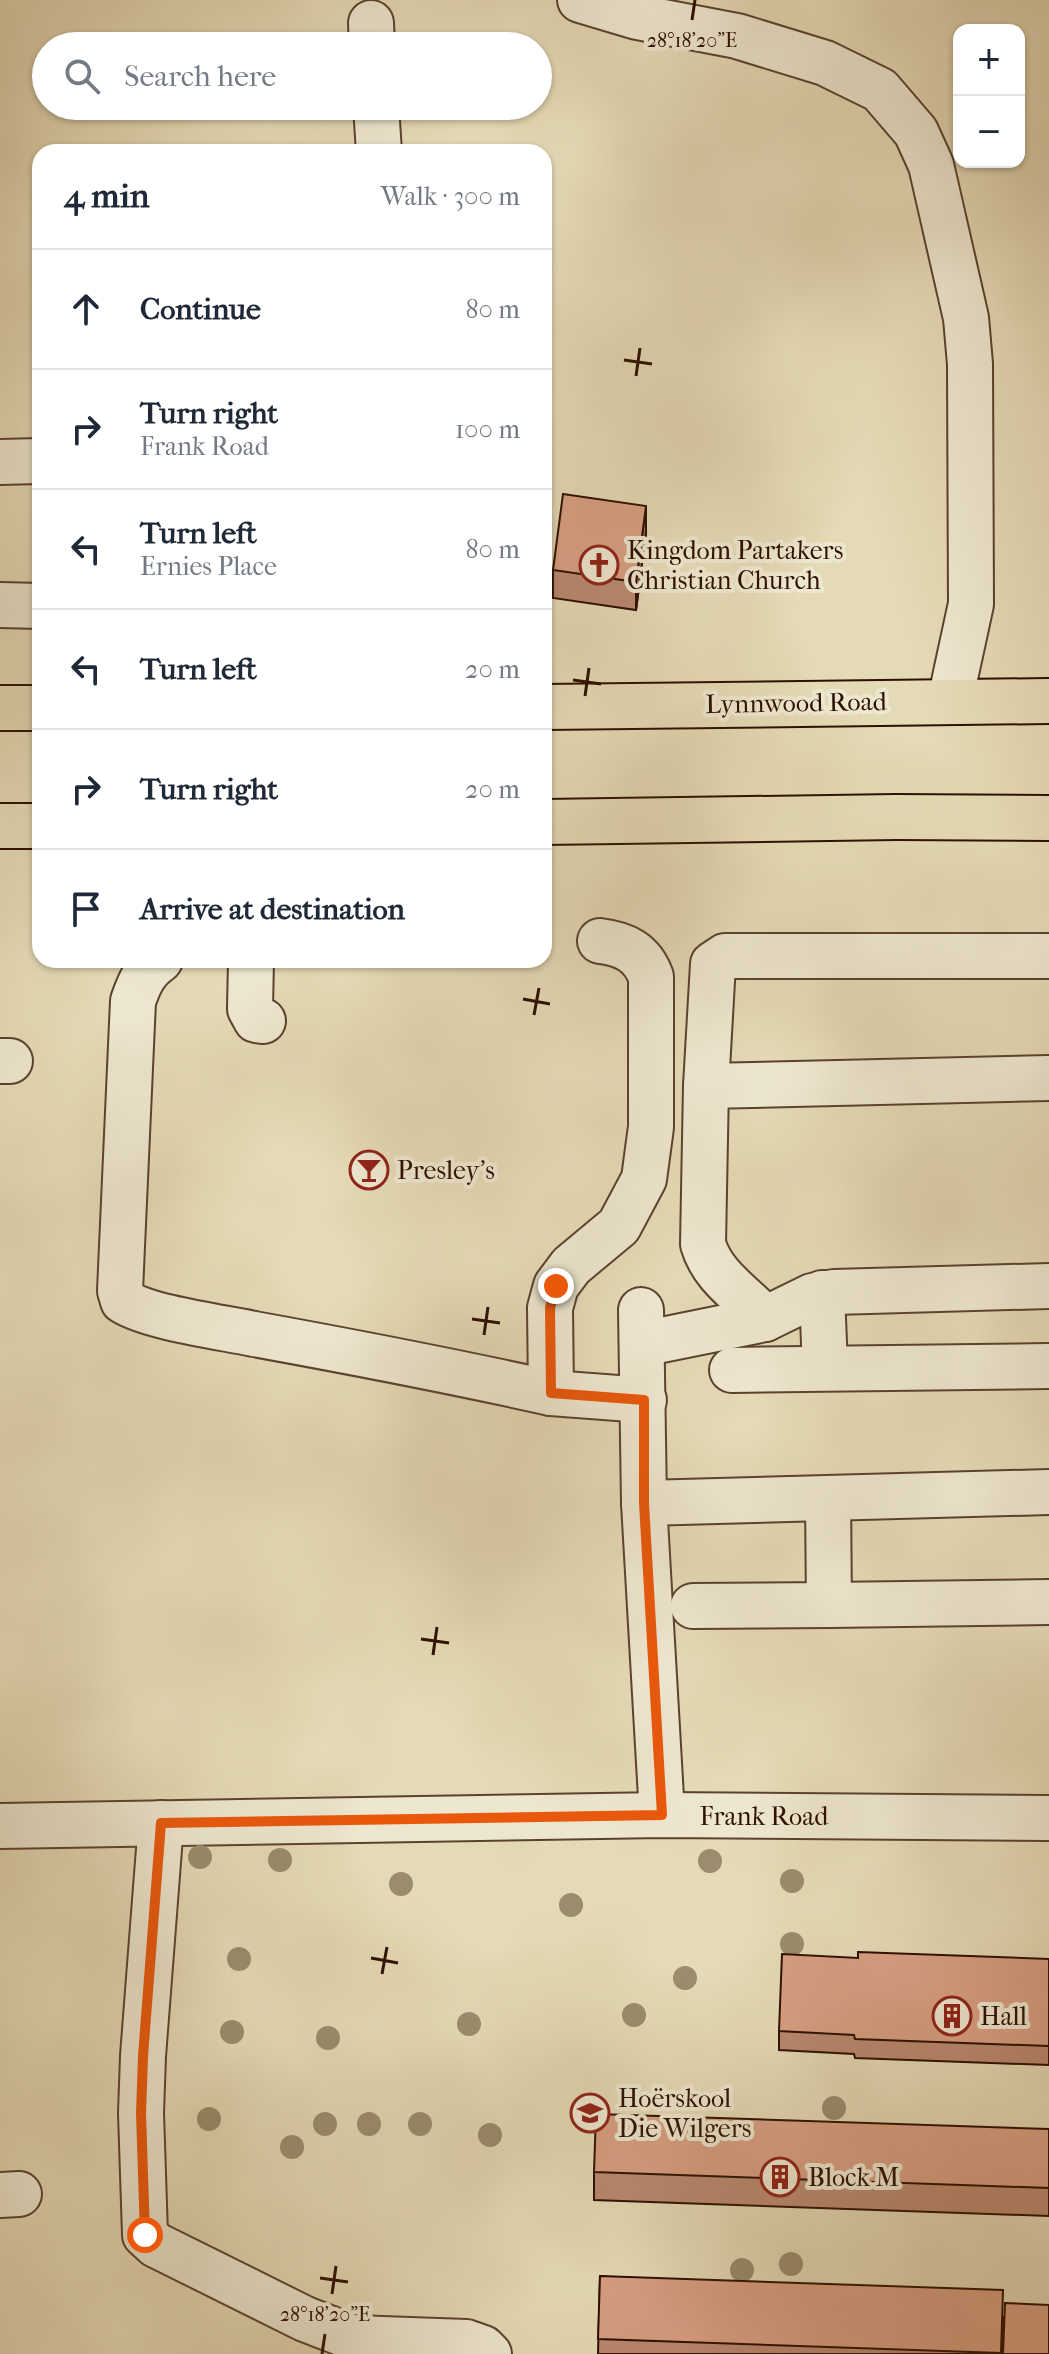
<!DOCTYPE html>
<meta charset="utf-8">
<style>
:root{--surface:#fff;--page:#f6f6f7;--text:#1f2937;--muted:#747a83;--line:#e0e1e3}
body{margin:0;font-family:"IM FELL French Canon",serif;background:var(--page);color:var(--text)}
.controls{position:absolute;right:24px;top:24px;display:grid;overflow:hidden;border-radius:16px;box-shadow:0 2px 6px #0004}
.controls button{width:72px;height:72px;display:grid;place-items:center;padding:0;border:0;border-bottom:2px solid var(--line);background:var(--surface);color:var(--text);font:40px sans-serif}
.stop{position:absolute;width:24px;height:24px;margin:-18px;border:6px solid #ea580c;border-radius:50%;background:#fff}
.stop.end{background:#ea580c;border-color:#fff;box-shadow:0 2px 8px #0008}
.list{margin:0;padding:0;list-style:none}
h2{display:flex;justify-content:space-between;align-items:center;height:104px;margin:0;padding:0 32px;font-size:34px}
h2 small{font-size:26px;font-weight:400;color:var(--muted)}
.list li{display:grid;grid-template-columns:52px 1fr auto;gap:24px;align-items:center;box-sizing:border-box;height:120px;padding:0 32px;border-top:2px solid var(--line)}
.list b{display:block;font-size:30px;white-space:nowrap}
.list p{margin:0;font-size:26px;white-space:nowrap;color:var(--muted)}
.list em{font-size:26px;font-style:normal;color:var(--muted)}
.icon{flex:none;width:44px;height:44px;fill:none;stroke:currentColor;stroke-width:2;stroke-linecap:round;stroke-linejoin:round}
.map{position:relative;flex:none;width:1049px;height:2354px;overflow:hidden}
.search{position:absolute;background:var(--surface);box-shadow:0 2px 6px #0004;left:32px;top:32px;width:520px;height:88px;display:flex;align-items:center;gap:20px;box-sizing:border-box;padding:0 28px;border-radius:44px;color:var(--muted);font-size:30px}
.panel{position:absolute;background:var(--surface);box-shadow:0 2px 6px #0004;left:32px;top:144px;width:520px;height:824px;border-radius:24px}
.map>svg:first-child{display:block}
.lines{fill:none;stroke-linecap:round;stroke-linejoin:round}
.minor-casing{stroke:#5b422e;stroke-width:48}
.major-casing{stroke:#2d0f00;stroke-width:48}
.minor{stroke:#eee7d0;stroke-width:44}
.major{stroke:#e5dab6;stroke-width:44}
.tree{fill:#9a8c6d}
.wall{fill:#ba8971;stroke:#2d0f00;stroke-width:2}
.shaded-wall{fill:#976f5c;stroke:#2d0f00;stroke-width:2}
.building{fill:#d89f83;stroke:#2d0f00;stroke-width:2}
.route{stroke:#ea580c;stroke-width:10}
.ticks{fill:none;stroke:#2d0f00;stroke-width:3}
.labels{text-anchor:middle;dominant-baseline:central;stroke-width:8;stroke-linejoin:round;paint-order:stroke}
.poi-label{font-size:26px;fill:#2d0f00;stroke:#eee7d0;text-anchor:start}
.street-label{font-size:26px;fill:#2d0f00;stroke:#eee7d0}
.ticks-label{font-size:20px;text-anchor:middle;fill:#2d0f00;stroke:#eee7d0;stroke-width:8;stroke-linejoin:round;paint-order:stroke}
</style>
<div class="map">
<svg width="1049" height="2354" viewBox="0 0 1049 2354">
<rect width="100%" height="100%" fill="#e5dab6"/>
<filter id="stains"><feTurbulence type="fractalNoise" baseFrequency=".0025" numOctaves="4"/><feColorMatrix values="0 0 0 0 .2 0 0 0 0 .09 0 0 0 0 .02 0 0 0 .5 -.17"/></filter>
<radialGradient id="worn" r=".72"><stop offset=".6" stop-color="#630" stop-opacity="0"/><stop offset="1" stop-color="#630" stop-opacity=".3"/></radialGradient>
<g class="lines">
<defs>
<g id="minor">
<polyline points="580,0 637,17 737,36 825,63 880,90 916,132 931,165 966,318 970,364 971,604 950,701"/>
<polyline points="371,23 372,46"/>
<polyline points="376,106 379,152"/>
<polyline points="0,462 40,461"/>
<polyline points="0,605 40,606"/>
<path d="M160 960C144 971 139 984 133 1001L120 1291 123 1301C150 1318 221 1327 254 1334 353 1352 452 1371 551 1393L550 1308 556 1286 571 1266 619 1226 644 1179 651 1127V977C642 952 624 944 600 941"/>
<polyline points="251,960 250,1009 256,1020 263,1021"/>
<polyline points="0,1061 10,1061"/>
<polyline points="706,1086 1049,1078"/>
<polyline points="822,1293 825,1368"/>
<polyline points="641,1310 644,1503 662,1815"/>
<path d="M765 1319C743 1294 713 1278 703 1244L706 1086 713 964 725 956H1049"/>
<polyline points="642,1344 765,1319 812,1296 834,1292 1049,1286"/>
<polyline points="732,1370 1049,1366"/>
<polyline points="551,1393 644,1400"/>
<polyline points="644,1503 1049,1492"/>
<polyline points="829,1605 1049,1602"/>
<polyline points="693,1606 829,1605 828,1498"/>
<polyline points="161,1823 143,2056 141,2113 145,2235 156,2245 305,2319 354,2338 466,2342 483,2348 489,2354"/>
<polyline points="0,1826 662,1815 1049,1818"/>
<polyline points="0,2195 19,2194"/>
</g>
<g id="major">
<polyline points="544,707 1049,701"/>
<polyline points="0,708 40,708"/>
<polyline points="544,822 896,817 1049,818"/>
<polyline points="0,826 40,826"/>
</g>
</defs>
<use href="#minor" class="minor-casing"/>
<use href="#major" class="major-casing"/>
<use href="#minor" class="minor"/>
<use href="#major" class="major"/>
</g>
<g class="tree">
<circle cx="200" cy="1857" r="12"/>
<circle cx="280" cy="1860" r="12"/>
<circle cx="710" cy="1861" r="12"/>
<circle cx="792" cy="1881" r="12"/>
<circle cx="401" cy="1884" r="12"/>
<circle cx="571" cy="1905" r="12"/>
<circle cx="792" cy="1944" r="12"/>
<circle cx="239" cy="1959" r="12"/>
<circle cx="685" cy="1978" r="12"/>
<circle cx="634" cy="2015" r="12"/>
<circle cx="469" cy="2024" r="12"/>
<circle cx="232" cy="2032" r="12"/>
<circle cx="328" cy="2038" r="12"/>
<circle cx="834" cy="2108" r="12"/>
<circle cx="209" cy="2119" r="12"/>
<circle cx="325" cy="2124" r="12"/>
<circle cx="369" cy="2124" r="12"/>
<circle cx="420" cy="2124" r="12"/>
<circle cx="490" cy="2135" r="12"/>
<circle cx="292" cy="2147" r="12"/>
<circle cx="791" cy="2264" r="12"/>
<circle cx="742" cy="2270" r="12"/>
</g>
<g class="wall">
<polygon points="646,533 636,610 553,598 553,570"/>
<polygon points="1049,1959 1049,2065 855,2058 854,2054 779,2050 779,2031"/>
<polygon points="1049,2129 1049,2216 594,2200 594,2172"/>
<polygon points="600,2276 1003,2317 1002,2354 598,2354"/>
</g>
<polygon class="shaded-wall" points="646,506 646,533 636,610 636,582"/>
<g class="building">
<polygon points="563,494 646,506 636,582 553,570"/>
<polygon points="858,1952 1049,1959 1049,2046 855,2039 854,2035 779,2031 782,1954 858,1958"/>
<polygon points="596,2114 1049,2129 1049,2188 594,2172"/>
<polygon points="600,2276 1003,2290 1001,2353 598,2339"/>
<polygon points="1005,2303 1049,2305 1049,2354 1003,2354"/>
</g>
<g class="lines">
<polyline class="route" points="145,2235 141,2113 143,2056 161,1823 662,1815 644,1503 644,1400 551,1393 550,1308 556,1286"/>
</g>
<path class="ticks" d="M692 20 695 0M624 360 652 364M636 376 640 348M573 680 601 684M585 696 589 668M523 999 550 1004M534 1015 539 988M472 1319 500 1323M484 1335 488 1307M421 1639 449 1643M433 1655 437 1627M371 1958 398 1963M382 1974 387 1947M320 2278 348 2282M332 2294 336 2266M322 2354 325 2334"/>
<defs>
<symbol id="church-ring" viewBox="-11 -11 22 22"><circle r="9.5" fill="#eee7d0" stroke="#8f2418" stroke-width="1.5"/><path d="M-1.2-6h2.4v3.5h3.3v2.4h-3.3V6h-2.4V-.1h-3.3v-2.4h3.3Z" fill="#8f2418"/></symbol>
<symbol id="bar-ring" viewBox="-11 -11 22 22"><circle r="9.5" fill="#eee7d0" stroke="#8f2418" stroke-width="1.5"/><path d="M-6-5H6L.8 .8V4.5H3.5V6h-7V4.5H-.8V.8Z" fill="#8f2418"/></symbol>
<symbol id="building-ring" viewBox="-11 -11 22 22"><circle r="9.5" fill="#eee7d0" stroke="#8f2418" stroke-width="1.5"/><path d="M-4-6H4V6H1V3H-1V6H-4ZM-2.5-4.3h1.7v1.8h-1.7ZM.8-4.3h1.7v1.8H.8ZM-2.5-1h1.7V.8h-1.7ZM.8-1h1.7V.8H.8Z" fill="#8f2418"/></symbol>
<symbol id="school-ring" viewBox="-11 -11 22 22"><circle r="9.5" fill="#eee7d0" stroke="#8f2418" stroke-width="1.5"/><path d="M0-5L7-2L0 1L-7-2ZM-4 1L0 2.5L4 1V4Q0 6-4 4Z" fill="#8f2418"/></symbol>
</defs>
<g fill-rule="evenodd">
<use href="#church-ring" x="577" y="543" width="44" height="44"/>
<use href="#bar-ring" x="347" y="1148" width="44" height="44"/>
<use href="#building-ring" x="930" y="1994" width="44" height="44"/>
<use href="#school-ring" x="568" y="2091" width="44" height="44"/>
<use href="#building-ring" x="758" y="2155" width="44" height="44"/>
</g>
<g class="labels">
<g class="poi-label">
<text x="627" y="550">Kingdom Partakers<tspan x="627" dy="30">Christian Church</tspan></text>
<text x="397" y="1170">Presley's</text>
<text x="980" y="2016">Hall</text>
<text x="618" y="2098">Hoërskool<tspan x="618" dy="30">Die Wilgers</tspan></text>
<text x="808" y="2177">Block M</text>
</g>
<g class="street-label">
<text transform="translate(796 703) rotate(-1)">Lynnwood Road</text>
<text x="764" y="1816">Frank Road</text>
</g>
</g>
<g class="ticks-label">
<text x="692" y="47">28°18'20"E</text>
<text x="325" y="2321">28°18'20"E</text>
</g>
<rect width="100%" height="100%" filter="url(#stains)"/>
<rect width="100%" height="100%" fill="url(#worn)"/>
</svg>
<div class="controls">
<button>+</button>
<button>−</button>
</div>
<div class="stop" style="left:145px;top:2235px"></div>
<div class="stop end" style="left:556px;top:1286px"></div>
<div class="search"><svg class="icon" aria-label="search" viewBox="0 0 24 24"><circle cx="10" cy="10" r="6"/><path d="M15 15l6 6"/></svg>Search here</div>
<section class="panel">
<h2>4 min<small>Walk · 300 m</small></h2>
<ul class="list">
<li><svg class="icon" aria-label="ahead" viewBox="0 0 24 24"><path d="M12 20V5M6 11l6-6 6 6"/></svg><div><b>Continue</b></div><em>80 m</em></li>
<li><svg class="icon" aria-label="right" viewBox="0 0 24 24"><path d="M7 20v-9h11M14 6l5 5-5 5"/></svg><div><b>Turn right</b><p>Frank Road</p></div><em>100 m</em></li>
<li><svg class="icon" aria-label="left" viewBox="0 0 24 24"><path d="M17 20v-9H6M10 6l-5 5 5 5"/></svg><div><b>Turn left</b><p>Ernies Place</p></div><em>80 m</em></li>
<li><svg class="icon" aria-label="left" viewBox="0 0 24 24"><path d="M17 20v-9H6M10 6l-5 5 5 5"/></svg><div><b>Turn left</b></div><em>20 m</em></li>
<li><svg class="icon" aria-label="right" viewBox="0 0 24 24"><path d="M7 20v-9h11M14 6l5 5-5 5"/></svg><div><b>Turn right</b></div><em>20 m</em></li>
<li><svg class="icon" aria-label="arrive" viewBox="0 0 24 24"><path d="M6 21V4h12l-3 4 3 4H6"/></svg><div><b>Arrive at destination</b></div></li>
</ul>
</section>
</div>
